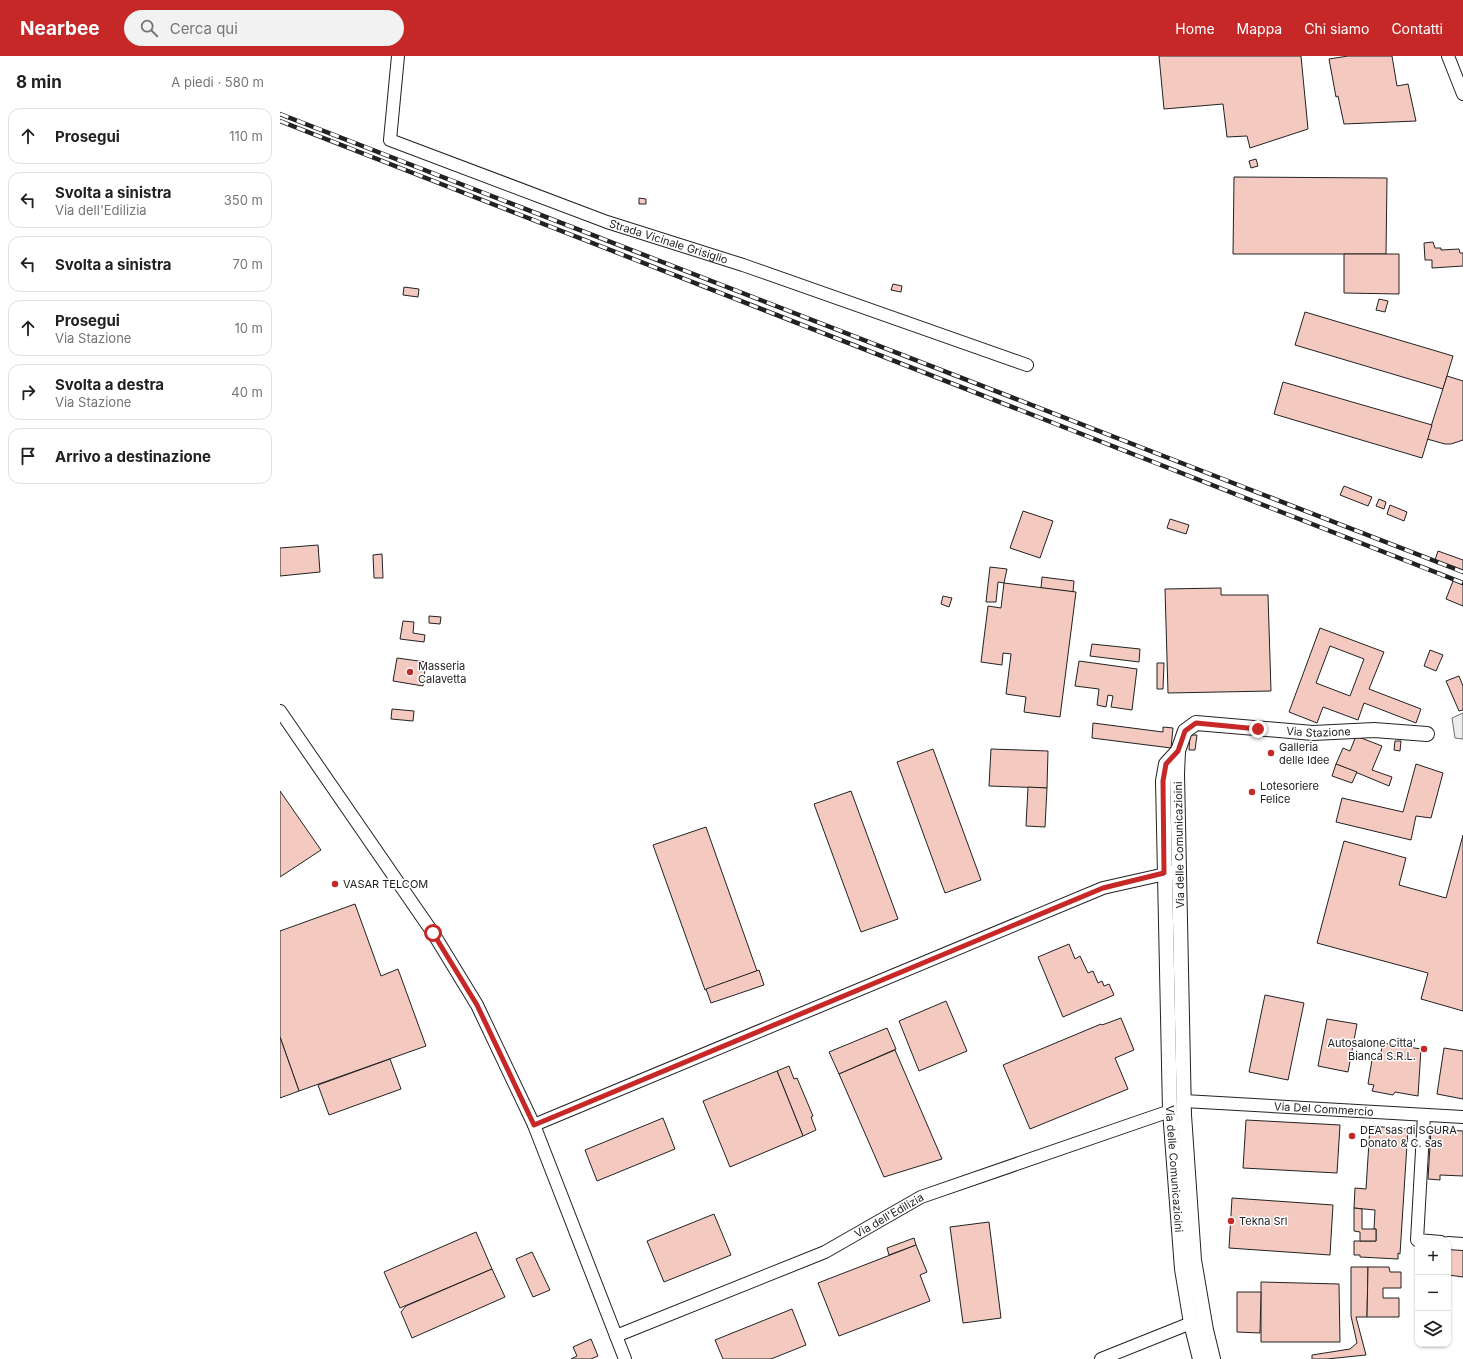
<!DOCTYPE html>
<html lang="it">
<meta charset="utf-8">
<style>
:root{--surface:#fff;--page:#f2f2f2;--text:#202124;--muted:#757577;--line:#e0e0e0;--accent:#c62828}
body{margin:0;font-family:Inter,sans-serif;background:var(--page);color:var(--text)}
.controls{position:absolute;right:12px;bottom:12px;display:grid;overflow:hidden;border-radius:8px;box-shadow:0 1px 3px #0004}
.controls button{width:36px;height:36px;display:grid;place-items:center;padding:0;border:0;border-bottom:1px solid var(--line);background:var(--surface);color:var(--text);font:20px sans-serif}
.stop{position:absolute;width:12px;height:12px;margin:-9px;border:3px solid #c62828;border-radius:50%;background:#fff}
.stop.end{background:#c62828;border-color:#fff;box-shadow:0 1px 4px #0008}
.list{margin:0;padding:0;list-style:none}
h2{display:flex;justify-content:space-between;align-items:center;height:52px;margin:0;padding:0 16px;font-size:17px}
h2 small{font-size:13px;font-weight:400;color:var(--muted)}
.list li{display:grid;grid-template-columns:26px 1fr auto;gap:12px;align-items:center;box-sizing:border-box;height:56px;margin:0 8px 8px;padding:0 8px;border:1px solid var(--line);border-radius:12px}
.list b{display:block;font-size:15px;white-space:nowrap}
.list p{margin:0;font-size:13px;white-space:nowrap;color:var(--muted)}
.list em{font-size:13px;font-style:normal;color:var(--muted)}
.icon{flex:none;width:22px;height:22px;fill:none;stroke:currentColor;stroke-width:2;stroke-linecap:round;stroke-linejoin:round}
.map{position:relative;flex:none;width:1183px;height:1303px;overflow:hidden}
header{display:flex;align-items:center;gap:24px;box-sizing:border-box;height:56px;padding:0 20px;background:var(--accent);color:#fff}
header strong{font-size:19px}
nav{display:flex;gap:22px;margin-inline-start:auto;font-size:14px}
.search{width:280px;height:36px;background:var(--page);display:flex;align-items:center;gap:10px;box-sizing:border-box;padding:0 14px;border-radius:22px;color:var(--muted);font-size:15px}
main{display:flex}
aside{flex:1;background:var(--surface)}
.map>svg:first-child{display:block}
.parking{fill:#ededed;stroke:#6f6f6f}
.building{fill:#f3c9c0;stroke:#222;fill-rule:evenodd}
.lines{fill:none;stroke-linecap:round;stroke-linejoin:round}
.minor-casing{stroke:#222;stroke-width:14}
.tertiary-casing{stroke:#222;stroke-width:16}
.minor{stroke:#fff;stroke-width:12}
.tertiary{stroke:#fff;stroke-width:14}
.rail-casing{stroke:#222;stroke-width:4.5}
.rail{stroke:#fff;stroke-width:3;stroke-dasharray:9;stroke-linecap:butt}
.route{stroke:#c62828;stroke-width:5}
.poi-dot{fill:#c62828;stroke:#fff;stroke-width:1.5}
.labels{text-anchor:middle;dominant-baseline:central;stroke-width:3;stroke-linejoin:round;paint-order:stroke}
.street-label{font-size:11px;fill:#222;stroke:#fff}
.poi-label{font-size:11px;fill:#222;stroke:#fff;text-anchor:start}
</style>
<header>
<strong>Nearbee</strong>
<div class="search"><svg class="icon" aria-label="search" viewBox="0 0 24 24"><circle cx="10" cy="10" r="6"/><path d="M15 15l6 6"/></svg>Cerca qui</div>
<nav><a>Home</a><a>Mappa</a><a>Chi siamo</a><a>Contatti</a></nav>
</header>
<main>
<aside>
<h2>8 min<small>A piedi · 580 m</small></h2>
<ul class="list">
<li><svg class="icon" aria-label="ahead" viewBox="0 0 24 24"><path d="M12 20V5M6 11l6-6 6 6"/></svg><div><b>Prosegui</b></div><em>110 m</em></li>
<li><svg class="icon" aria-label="left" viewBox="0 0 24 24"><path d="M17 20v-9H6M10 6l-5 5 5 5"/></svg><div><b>Svolta a sinistra</b><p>Via dell'Edilizia</p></div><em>350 m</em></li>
<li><svg class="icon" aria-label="left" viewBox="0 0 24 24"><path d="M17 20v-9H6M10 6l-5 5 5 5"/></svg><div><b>Svolta a sinistra</b></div><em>70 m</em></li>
<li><svg class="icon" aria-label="ahead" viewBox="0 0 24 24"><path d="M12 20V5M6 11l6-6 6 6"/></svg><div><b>Prosegui</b><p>Via Stazione</p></div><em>10 m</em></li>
<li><svg class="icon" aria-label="right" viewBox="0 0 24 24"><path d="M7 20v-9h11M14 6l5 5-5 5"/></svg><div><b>Svolta a destra</b><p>Via Stazione</p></div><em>40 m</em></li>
<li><svg class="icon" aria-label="arrive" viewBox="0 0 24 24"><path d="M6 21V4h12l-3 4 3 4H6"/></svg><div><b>Arrivo a destinazione</b></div></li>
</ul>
</aside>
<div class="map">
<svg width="1183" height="1303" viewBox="0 0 1183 1303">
<rect width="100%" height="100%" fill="#fff"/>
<polygon class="parking" points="1183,657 1183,683 1175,682 1172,662"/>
<g class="building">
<polygon points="879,0 1021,0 1028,73 970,92 967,80 947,81 943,48 884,53"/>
<polygon points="1068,0 1112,0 1117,30 1128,28 1136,65 1064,68 1058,40 1056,41 1049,3"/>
<polygon points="976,103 978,110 971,112 969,105"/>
<polygon points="954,121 1107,122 1106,198 953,198"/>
<polygon points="359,142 366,143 366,148 359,148"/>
<polygon points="1153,186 1155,192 1161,192 1161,194 1179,193 1180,197 1183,197 1183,210 1152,212 1152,204 1145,204 1144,187"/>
<polygon points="1064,198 1119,198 1119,238 1064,237"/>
<polygon points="613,228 622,230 621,236 611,234"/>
<polygon points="124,231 139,233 138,241 123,239"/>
<polygon points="1099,243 1108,245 1105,256 1096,254"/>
<polygon points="1025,256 1173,300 1163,333 1015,289"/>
<polygon points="1167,320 1183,325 1183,384 1171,388 1165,388 1147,383"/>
<polygon points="1003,326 1152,369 1142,402 994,358"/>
<polygon points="1064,430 1092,441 1088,450 1060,439"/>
<polygon points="1099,443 1106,446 1104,453 1096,450"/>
<polygon points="1110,449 1127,456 1124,465 1107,458"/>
<polygon points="743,455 773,465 760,502 730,492"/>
<polygon points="890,463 909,469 906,478 887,472"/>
<polygon points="38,489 40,516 0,520 0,492"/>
<polygon points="1158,495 1183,504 1183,514 1155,504"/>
<polygon points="102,498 103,522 94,522 93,499"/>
<polygon points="710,511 727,513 724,527 718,526 716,546 706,546"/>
<polygon points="762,521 794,525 793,536 761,532"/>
<polygon points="1173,525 1183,529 1183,550 1166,543"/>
<polygon points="724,527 796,536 780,661 744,656 746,641 726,638 731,598 723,597 722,609 701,606 708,550 721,552"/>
<polygon points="941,532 941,539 988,539 991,635 888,637 885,533"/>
<polygon points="663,540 672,542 669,551 661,548"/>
<polygon points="149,560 161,561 160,568 149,567"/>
<polygon points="123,565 134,566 133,577 145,579 144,586 120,583"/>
<path d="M1040 572 1104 596 1089 633 1141 653 1136 667 1084 647 1078 664 1043 651 1037 667 1009 656ZM1050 590 1084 603 1070 640 1036 627Z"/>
<polygon points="812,588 860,593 859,606 810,600"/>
<polygon points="1150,594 1163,599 1156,615 1144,610"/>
<polygon points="117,602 146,606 143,630 113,625"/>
<polygon points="799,605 857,613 852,654 831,651 833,640 828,639 826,651 817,649 819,633 795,630"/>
<polygon points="877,607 884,607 883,633 877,633"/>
<polygon points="1179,620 1183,630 1183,654 1179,655 1166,625"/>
<polygon points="112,653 134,655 133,665 111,663"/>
<polygon points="813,667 883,676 883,671 893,672 891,692 812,682"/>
<polygon points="910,679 917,679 915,694 909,694"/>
<polygon points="1076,680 1102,690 1092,714 1112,721 1109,730 1056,708 1063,692 1070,695"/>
<polygon points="1115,685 1121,685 1120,695 1114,694"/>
<polygon points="653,693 701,824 665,837 617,706"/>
<polygon points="711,693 768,695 767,732 709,730"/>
<polygon points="1056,708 1077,716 1072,727 1052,720"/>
<polygon points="1136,708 1163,717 1151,762 1136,760 1131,784 1056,766 1062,742 1123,756"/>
<polygon points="748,731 767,732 765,771 746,770"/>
<polygon points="0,735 41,794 0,821"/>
<polygon points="571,735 618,863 581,876 534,748"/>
<polygon points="426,771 477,915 425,934 373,789"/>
<polygon points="1183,779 1183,955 1141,943 1148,917 1037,887 1064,785 1126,802 1119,829 1166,842"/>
<polygon points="75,848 101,920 118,913 146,990 19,1035 0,981 0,875"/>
<polygon points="789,888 795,903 800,900 808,917 813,915 818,927 822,925 824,930 829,928 834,939 783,961 758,901"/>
<polygon points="479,914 484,929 431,947 426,933"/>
<polygon points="985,939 1024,947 1008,1024 969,1016"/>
<polygon points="666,945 687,995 639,1015 619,965"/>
<polygon points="841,962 854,994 835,1002 848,1033 750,1073 723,1009 821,968 822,969"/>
<polygon points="1047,963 1077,968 1068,1016 1038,1010"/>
<polygon points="607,972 616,993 559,1018 549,996"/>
<polygon points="0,981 19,1035 0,1042"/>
<polygon points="1103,987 1141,993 1138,1040 1115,1036 1113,1039 1092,1035 1094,1029 1088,1028 1093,998 1100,1000"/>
<polygon points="1164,992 1183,995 1183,1043 1157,1038"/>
<polygon points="615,994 662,1103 604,1121 559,1018"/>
<polygon points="110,1003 121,1033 49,1059 38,1029"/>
<polygon points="509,1010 514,1023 517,1022 533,1060 531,1061 536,1074 523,1080 497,1015"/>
<polygon points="497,1015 523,1080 450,1111 423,1045"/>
<polygon points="383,1062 395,1093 317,1125 305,1094"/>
<polygon points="966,1064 1060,1069 1057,1117 963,1112"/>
<polygon points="1090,1070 1128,1073 1120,1198 1118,1197 1118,1203 1080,1201 1080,1199 1074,1199 1074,1185 1096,1185 1096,1173 1094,1173 1095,1154 1074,1152 1075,1132 1086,1133"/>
<polygon points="1151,1073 1183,1075 1183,1120 1160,1119 1160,1124 1148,1123"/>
<polygon points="952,1142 1053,1149 1050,1199 949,1192"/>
<polygon points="1074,1152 1082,1153 1082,1173 1096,1173 1096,1185 1080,1185 1080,1176 1074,1175"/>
<polygon points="434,1158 451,1199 384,1226 367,1185"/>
<polygon points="709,1166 721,1262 683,1267 670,1171"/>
<polygon points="196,1176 212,1213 120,1252 104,1216"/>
<polygon points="634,1182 636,1189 609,1199 607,1192"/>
<polygon points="636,1189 647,1216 640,1219 650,1245 559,1280 538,1227"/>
<polygon points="1168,1191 1183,1193 1183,1221 1168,1219"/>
<polygon points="252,1196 270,1234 253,1241 236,1203"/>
<polygon points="1071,1211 1088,1211 1087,1261 1076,1261 1086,1299 1047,1303 1032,1303 1032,1299 1070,1293 1077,1287 1071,1260"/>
<polygon points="1088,1211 1109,1211 1110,1216 1121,1216 1121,1232 1103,1232 1103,1242 1119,1242 1119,1261 1087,1261"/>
<polygon points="212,1213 225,1241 132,1282 121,1256 126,1250"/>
<polygon points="981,1226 1059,1228 1060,1286 981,1286"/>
<polygon points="957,1236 981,1236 980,1277 957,1276"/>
<polygon points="512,1253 526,1289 491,1303 443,1303 435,1284"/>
<polygon points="311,1283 318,1300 311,1303 291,1303 297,1300 293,1291"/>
</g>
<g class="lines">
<defs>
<g id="minor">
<path id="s1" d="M118 0 110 84 327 166 463 209 747 309"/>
<polyline points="1168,0 1183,38"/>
<polyline points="0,655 153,877 197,949 254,1069 345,1303"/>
<path id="s2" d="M904 1045 1183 1061"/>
<polyline points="1144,1059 1137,1184 1161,1186"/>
<polyline points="254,1069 823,832 894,816"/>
<polyline points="1168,1187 1183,1188"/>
<path id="s3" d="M336 1280 545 1196 641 1141 890 1055"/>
<polyline points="821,1303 911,1267"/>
</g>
<g id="tertiary">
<path id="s4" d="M898 695 886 708 883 725 890 1055 902 1213 911 1267 920 1303"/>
<path id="s5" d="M933 1303 926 1274 914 1204 904 1059 897 718 898 695 905 675 916 667 1033 677 1094 674 1147 678"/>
</g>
</defs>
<use href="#minor" class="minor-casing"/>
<use href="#tertiary" class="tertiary-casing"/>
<use href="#minor" class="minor"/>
<use href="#tertiary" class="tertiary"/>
<defs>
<g id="rail">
<polyline points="0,58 1183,516"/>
<polyline points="0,65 1183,527"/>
</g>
</defs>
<use href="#rail" class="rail-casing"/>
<use href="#rail" class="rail"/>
</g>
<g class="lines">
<polyline class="route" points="153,877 197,949 254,1069 823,832 884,817 883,725 886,708 898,695 905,675 916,667 978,673"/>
</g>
<g class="poi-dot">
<circle cx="130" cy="616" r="4"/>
<circle cx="991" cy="697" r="4"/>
<circle cx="972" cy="736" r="4"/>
<circle cx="55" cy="828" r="4"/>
<circle cx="1144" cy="993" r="4"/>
<circle cx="1072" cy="1080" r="4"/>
<circle cx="951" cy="1165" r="4"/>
</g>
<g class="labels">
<g class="street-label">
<text stroke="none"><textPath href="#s1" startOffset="381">Strada Vicinale Grisiglio</textPath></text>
<text stroke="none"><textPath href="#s5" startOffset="768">Via Stazione</textPath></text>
<text transform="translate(899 789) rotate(-91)">Via delle Comunicazioini</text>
<text stroke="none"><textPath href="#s2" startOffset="140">Via Del Commercio</textPath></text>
<text stroke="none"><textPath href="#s4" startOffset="423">Via delle Comunicazioini</textPath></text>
<text stroke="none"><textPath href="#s3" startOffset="299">Via dell'Edilizia</textPath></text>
</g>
<g class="poi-label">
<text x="138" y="610">Masseria<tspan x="138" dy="13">Calavetta</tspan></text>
<text x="999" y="691">Galleria<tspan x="999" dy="13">delle Idee</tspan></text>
<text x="980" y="730">Lotesoriere<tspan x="980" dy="13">Felice</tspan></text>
<text x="63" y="828">VASAR TELCOM</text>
<text x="1136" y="987" text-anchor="end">Autosalone Citta'<tspan x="1136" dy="13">Bianca S.R.L.</tspan></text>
<text x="1080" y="1074">DEA sas di SGURA<tspan x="1080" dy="13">Donato &amp; C. sas</tspan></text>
<text x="959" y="1165">Tekna Srl</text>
</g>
</g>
</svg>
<div class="controls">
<button>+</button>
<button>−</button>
<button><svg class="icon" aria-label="layers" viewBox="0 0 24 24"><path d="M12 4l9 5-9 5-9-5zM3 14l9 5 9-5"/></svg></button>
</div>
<div class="stop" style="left:153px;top:877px"></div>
<div class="stop end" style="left:978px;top:673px"></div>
</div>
</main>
